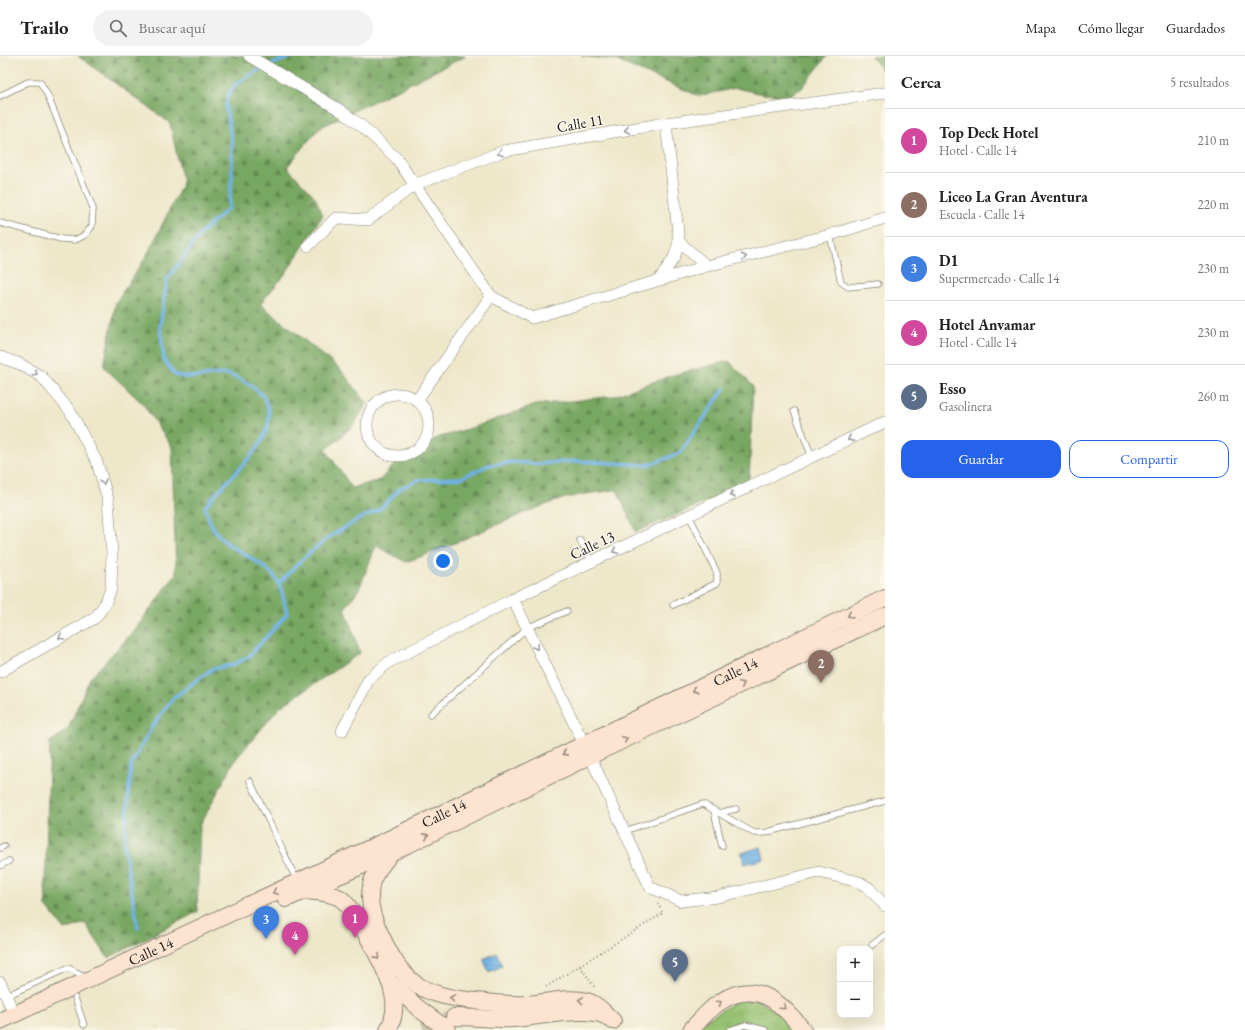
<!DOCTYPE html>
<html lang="es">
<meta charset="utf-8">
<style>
:root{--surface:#fff;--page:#f2f2f2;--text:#222;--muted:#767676;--line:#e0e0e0;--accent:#2563eb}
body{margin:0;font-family:"EB Garamond",serif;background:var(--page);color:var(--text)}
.controls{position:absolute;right:12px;bottom:12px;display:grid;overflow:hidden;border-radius:8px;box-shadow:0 4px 16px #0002}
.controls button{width:36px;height:36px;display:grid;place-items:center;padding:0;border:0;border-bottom:1px solid var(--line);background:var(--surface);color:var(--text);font:20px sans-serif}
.you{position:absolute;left:443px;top:505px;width:14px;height:14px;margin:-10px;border:3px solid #fff;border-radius:50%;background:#1a73e8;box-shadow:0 0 0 6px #1a73e833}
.badge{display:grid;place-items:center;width:26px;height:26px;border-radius:50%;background:var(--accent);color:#fff;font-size:13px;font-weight:700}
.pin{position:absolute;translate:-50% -33px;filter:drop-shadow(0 1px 2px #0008)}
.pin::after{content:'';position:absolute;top:21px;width:14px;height:12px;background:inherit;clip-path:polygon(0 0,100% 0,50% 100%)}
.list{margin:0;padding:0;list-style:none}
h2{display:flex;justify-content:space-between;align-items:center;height:52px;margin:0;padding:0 16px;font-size:17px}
h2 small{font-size:13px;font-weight:400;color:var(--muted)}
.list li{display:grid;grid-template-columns:26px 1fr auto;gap:12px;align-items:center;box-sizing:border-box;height:64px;padding:0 16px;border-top:1px solid var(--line)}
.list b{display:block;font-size:15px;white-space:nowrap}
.list p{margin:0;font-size:13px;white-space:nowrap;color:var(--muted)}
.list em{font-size:13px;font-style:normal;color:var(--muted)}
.actions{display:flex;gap:8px;padding:12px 16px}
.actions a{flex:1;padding:9px 0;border:1px solid var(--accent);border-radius:12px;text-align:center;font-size:14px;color:var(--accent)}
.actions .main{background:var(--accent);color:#fff}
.icon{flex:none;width:22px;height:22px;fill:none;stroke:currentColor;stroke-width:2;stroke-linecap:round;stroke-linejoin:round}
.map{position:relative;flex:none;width:885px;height:974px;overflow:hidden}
header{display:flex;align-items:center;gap:24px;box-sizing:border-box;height:56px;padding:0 20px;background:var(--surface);border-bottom:1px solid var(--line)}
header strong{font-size:19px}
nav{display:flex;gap:22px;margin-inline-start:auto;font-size:14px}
.search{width:280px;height:36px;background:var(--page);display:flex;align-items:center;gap:10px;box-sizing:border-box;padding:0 14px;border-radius:22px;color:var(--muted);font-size:15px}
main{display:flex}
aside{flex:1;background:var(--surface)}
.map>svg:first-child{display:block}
.grass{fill:url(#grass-tufts);stroke:#586e46}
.forest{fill:url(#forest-firs);stroke:#4a623f}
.water{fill:url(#water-rules);stroke:#466780}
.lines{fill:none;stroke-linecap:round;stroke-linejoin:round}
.stream{stroke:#70b2e5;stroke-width:3.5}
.secondary-tunnel{stroke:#cec9b1;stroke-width:16;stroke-dasharray:16 8;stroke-linecap:butt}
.lane-casing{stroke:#858274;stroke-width:7}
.street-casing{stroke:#858274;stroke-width:12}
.secondary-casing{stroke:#858274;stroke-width:18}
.path{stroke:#858274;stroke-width:2;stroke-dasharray:1 3;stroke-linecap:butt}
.lane{stroke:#fff;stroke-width:5.5}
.street{stroke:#fff;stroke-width:11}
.secondary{stroke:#fde4d1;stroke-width:16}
.oneway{stroke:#999}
.oneway2{stroke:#988a80}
.labels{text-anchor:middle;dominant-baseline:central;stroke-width:3;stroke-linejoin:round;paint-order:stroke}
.street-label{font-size:15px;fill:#1c1c1c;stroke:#fbf7ec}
</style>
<header>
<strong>Trailo</strong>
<div class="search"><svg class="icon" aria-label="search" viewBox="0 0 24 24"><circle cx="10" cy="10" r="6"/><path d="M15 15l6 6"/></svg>Buscar aquí</div>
<nav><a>Mapa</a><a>Cómo llegar</a><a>Guardados</a></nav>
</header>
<main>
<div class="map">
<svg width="885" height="974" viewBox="0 0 885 974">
<defs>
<pattern id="grass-tufts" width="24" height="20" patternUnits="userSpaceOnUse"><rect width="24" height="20" fill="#95c16f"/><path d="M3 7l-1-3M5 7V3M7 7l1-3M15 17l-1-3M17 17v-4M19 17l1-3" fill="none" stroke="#80a560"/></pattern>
<pattern id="forest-firs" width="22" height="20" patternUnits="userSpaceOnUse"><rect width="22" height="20" fill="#78a762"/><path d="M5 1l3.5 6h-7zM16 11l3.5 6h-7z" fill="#628750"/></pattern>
<pattern id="water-rules" width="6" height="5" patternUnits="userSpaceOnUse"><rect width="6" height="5" fill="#70b2e5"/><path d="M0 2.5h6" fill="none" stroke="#6098c4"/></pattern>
</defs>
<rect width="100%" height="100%" fill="#fbf7ec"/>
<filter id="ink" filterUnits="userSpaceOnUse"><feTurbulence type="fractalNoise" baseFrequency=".025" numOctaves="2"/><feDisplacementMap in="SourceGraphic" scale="8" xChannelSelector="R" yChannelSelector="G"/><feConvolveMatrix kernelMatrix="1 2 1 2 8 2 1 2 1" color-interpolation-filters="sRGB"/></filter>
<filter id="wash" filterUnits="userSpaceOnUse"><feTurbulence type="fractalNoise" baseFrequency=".012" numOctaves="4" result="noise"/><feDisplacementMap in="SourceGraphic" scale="16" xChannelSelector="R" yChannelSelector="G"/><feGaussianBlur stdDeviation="0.9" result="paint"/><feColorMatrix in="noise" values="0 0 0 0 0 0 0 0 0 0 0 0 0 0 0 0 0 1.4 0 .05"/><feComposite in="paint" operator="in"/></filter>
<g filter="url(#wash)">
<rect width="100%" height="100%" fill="#eee8cb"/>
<polygon class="grass" points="748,937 803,974 765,974 755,970 730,974 691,974"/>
<g class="forest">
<path d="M78 0H466L319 72 287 111 315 141 323 159 286 217 260 248 340 313 367 347 355 368 326 394 352 432 380 424 402 400 437 382 474 371 536 349 614 340 673 319 729 305 753 330 749 428 636 476 617 434C598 437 577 438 559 444 507 462 458 488 406 506L376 490 359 533 345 552 360 597 280 651 235 704 200 769 197 856 108 902 85 867 65 874 46 850 45 824 50 686 68 673 90 622 133 576 176 518 172 391 143 348 104 311 116 246 146 201 183 127 170 67Z"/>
<polygon points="581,0 827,0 802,32 789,40 763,38 736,32 699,40 615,4"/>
<polygon points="871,0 885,0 885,18"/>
</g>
<g class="water">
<polygon points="761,791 764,803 745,808 741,797"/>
<polygon points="497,897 502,910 489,916 483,903"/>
</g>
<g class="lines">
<g class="stream">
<polyline points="270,9 293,0"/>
<polyline points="278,528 306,500 328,482 359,463 379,454 401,432 418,424 461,422 489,409 513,406 536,408 576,405 649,409 680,397 725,332"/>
<path d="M138 872 124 791 131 709 152 671 173 642 212 613 233 609 248 601 287 558C284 545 282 528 272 518 245 491 216 496 205 451 225 421 292 378 261 338 255 331 234 318 224 318 214 317 204 321 194 321 188 322 181 320 175 319L164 304 160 270 167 224 201 177 229 152 232 120V86L226 51 227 42 231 34 237 27 264 11"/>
</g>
</g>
</g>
<g filter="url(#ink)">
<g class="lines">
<polyline class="secondary-tunnel" points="424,974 449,963"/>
<defs>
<g id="lane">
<polyline points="0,40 28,26 40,26 47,38 93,152 92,170 85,179 75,184 61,183 0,167"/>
<polyline points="830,179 841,226 848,231 878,228"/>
<polyline points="794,355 812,401"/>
<polyline points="580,484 592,506"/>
<polyline points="673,549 717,527 717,517 689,459"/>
<polyline points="431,658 527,572 567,555"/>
<polyline points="250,725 297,825"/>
<polyline points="714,755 722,790"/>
<polyline points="719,757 736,753"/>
<polyline points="625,775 703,748 754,777 764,777 885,745"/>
<polyline points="0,792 4,790"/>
<polyline points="0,810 9,805"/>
<polyline points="872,889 885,879"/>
<polyline points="6,940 68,912 86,921"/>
<polyline points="75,942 84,969"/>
<polyline points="730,974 745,969 765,974"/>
</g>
<g id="street">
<polyline points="249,0 340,54 364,72 397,103 491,240 532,262 707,210 830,179 885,162"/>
<polyline points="679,186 707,210"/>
<polyline points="308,190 336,162 368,164 414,129 504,95 666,67 885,37"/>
<polyline points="659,224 674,202 679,186 666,67"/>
<polyline points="0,301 20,308 42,321 70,355 97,406 108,444 112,497 111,533 105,548 95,562 0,616"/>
<circle cx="398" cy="369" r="31"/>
<polyline points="417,344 491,240"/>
<polyline points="513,543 590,700 650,831 681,845 718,841 819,816 859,826 869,832 885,850"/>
<polyline points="342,675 369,623 389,606 513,543 885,366"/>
<polyline points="0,926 14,958"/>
</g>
<g id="secondary">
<path d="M391 797C385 806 372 818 371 830 368 845 373 863 380 877 403 928 420 939 476 945 493 947 510 949 527 948 546 947 568 940 587 945 598 948 605 958 613 965"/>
<path d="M304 835C316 836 329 836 340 842 355 852 390 920 393 938 396 950 394 964 388 974"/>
<polyline points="286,843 391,797 590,700 885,560"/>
<polyline points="389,925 418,952 448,974"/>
<path d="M454 961C474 961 493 964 513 963 536 962 589 949 607 961"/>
<path id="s1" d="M0 965 387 784 885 542"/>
<path d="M691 974C700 964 709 953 720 946 756 922 782 947 803 974"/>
</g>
</defs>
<use href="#lane" class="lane-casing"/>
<use href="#street" class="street-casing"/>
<use href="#secondary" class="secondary-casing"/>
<g class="path">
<polyline points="232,0 238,3"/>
<polyline points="580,910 595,932"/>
<polyline points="546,931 663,857 658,848"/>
</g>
<use href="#lane" class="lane"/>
<use href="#street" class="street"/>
<use href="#secondary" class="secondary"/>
</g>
<defs><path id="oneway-chevron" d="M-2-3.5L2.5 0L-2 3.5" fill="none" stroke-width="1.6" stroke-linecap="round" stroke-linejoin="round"/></defs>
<g class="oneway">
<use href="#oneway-chevron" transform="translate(627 74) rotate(170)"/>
<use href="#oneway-chevron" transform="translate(500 97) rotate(161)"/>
<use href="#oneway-chevron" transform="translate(744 201) rotate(-14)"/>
<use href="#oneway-chevron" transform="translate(35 317) rotate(30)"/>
<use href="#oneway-chevron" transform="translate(850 383) rotate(154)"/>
<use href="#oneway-chevron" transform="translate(103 426) rotate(74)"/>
<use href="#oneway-chevron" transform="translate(732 439) rotate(155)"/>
<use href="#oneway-chevron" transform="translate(615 495) rotate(155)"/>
<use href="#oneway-chevron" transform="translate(61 581) rotate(150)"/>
<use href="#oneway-chevron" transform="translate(536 591) rotate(64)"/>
</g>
<g class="oneway2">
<use href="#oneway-chevron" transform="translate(850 559) rotate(154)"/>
<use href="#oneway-chevron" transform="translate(742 628) rotate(-25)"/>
<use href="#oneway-chevron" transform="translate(695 634) rotate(154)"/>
<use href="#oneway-chevron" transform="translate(625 683) rotate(-25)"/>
<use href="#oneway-chevron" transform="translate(565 697) rotate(154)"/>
<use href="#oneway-chevron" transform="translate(426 780) rotate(-26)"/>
<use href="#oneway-chevron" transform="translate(275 836) rotate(155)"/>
<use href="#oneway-chevron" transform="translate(377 901) rotate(63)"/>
<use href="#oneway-chevron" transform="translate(452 942) rotate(-170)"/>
<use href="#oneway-chevron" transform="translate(581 944) rotate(-172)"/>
<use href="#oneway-chevron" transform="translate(719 947) rotate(-35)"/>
<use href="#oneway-chevron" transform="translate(783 951) rotate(43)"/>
</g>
</g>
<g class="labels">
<g class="street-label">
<text transform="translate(580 67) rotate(-10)">Calle 11</text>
<text transform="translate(592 489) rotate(-25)">Calle 13</text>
<text stroke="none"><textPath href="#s1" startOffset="814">Calle 14</textPath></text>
<text stroke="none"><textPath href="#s1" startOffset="490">Calle 14</textPath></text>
<text stroke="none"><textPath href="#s1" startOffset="166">Calle 14</textPath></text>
</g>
</g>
</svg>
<div class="controls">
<button>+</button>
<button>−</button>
</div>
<div class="you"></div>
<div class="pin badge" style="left:355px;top:882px;background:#d1479c">1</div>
<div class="pin badge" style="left:821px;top:627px;background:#8d6e63">2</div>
<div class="pin badge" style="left:266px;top:883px;background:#3f7fe0">3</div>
<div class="pin badge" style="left:295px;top:899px;background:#d1479c">4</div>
<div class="pin badge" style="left:675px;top:926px;background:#5c6f8a">5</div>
</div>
<aside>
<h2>Cerca<small>5 resultados</small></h2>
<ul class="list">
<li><span class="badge" style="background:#d1479c">1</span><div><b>Top Deck Hotel</b><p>Hotel · Calle 14</p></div><em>210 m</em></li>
<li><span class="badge" style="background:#8d6e63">2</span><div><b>Liceo La Gran Aventura</b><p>Escuela · Calle 14</p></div><em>220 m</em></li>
<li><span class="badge" style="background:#3f7fe0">3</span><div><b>D1</b><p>Supermercado · Calle 14</p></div><em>230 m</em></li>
<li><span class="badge" style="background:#d1479c">4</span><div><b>Hotel Anvamar</b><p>Hotel · Calle 14</p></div><em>230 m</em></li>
<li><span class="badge" style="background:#5c6f8a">5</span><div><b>Esso</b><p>Gasolinera</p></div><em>260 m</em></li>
</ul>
<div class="actions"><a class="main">Guardar</a><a>Compartir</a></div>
</aside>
</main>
